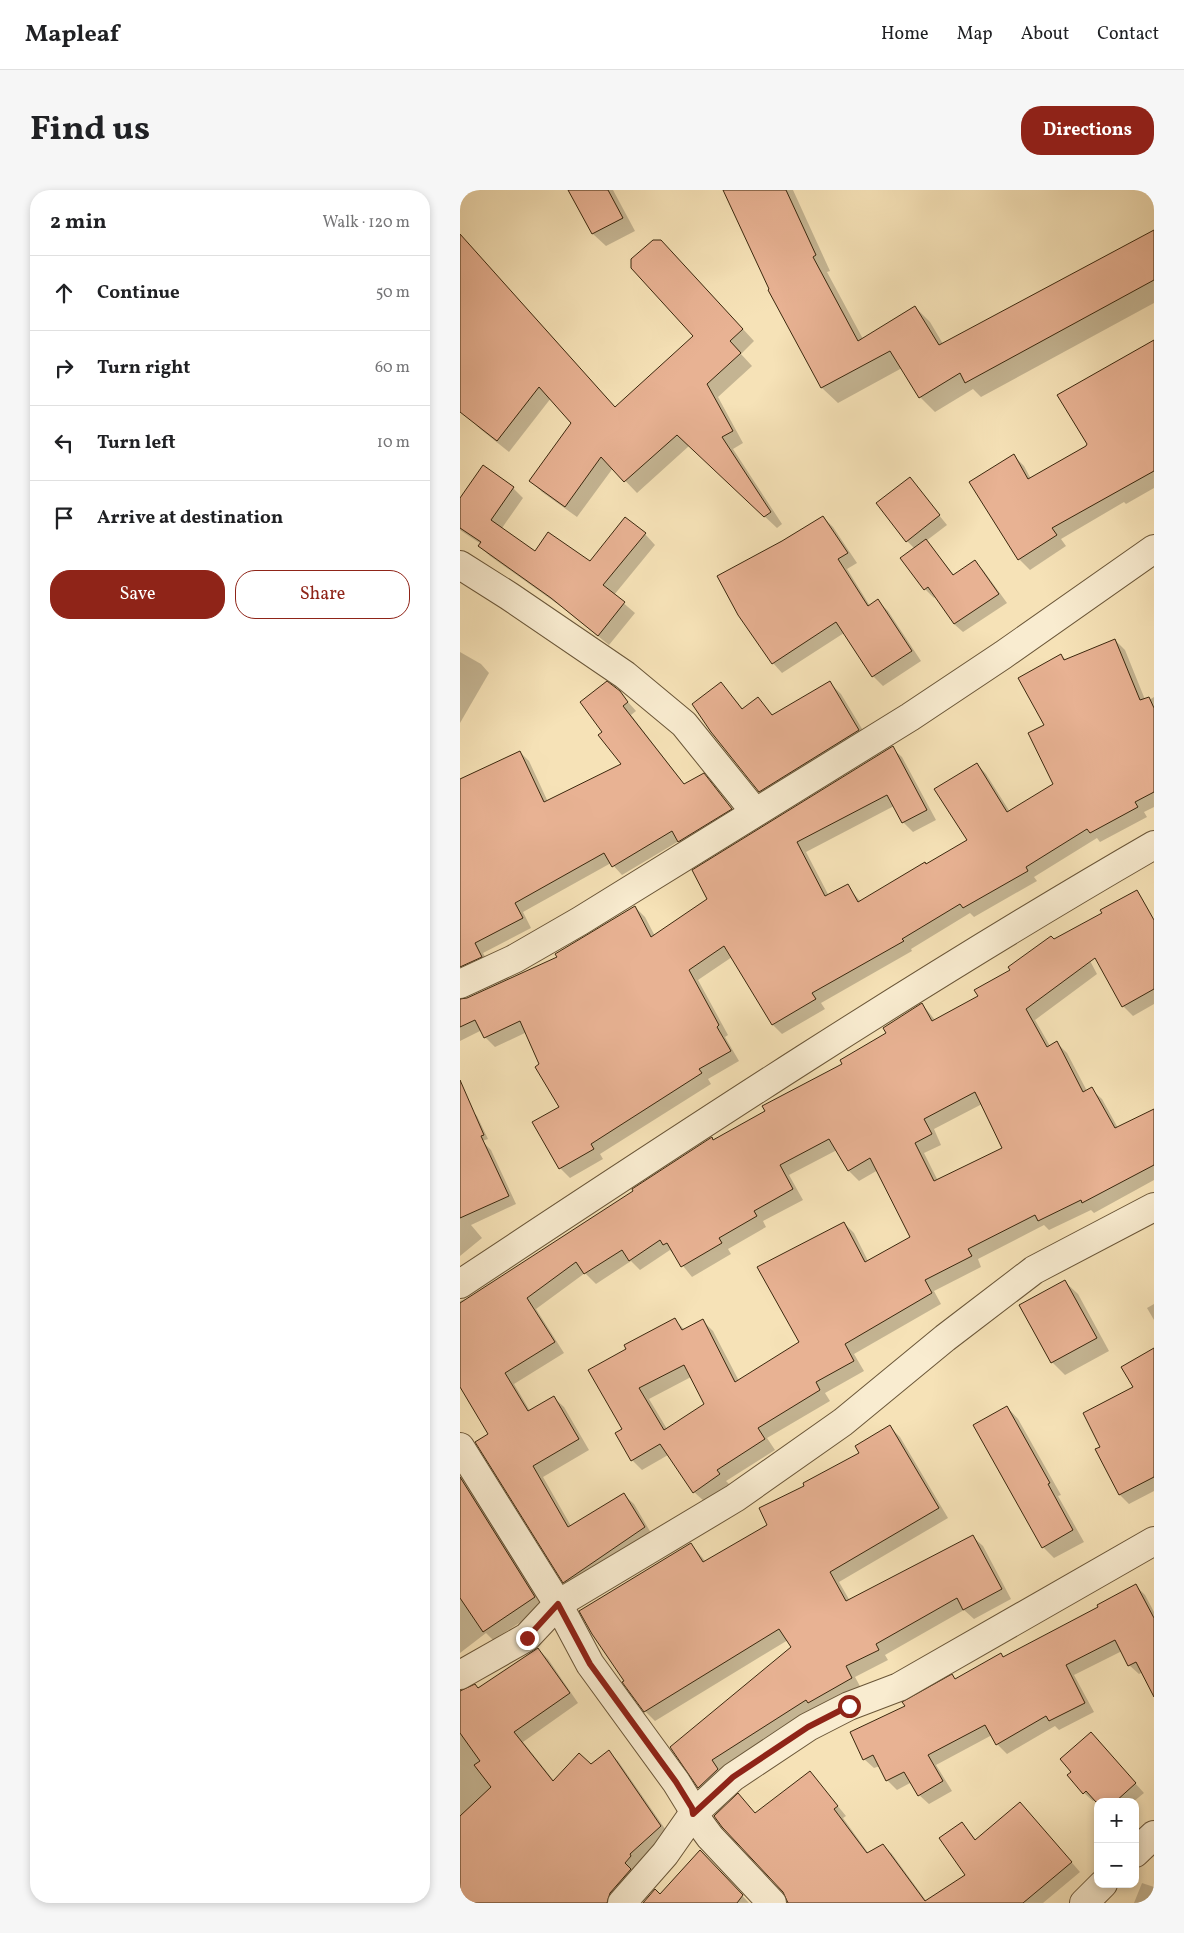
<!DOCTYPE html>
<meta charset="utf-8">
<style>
:root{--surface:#fff;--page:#f6f6f6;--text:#202124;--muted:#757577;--line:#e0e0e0;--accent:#8f2418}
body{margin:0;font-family:Vollkorn,serif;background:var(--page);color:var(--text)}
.controls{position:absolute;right:15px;bottom:15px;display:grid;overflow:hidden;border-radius:10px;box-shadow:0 2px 8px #0003}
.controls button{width:45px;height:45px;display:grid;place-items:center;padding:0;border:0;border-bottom:1px solid var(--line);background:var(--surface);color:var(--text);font:25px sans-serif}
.stop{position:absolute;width:15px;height:15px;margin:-11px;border:4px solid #8f2418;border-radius:50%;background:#fff}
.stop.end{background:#8f2418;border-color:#fff;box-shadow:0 1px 5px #0008}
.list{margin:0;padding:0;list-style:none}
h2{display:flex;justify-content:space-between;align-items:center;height:65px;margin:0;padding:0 20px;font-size:21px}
h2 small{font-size:16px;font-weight:400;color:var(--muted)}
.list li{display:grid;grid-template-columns:32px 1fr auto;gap:15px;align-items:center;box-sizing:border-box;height:75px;padding:0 20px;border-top:1px solid var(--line)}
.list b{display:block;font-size:19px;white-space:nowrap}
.list em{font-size:16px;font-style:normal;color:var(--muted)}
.actions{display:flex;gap:10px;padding:15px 20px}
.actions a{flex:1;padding:11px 0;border:1px solid var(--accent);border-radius:20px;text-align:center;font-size:18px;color:var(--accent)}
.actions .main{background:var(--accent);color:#fff}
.icon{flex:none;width:28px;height:28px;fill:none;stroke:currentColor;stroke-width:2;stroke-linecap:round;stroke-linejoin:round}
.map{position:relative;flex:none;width:694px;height:1713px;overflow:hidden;border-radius:20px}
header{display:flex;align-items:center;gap:30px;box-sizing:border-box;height:70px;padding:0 25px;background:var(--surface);border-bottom:1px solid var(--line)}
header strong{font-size:24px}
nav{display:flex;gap:28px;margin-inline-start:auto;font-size:18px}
.intro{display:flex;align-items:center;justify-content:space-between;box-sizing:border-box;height:120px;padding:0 30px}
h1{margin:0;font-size:35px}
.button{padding:12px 22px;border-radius:20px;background:var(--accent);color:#fff;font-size:18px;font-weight:700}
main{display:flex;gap:30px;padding:0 30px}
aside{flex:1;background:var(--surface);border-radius:20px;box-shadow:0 2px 8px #0003}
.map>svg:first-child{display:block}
.shadow{fill:#0003;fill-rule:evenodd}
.building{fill:#e8b293;stroke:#3b280e;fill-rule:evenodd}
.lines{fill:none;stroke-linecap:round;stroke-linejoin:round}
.minor-casing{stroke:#6a5638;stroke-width:30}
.minor{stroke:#f9ecd0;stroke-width:28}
.route{stroke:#8f2418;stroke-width:6}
</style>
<header>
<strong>Mapleaf</strong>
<nav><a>Home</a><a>Map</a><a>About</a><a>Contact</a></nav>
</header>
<div class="intro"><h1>Find us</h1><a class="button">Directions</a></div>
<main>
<aside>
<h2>2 min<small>Walk · 120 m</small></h2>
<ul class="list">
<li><svg class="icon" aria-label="ahead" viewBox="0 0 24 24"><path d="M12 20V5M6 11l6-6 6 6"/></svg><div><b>Continue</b></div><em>50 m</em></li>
<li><svg class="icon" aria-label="right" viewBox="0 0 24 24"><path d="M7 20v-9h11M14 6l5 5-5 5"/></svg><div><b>Turn right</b></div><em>60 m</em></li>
<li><svg class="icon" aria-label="left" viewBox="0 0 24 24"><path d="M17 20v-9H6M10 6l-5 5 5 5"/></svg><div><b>Turn left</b></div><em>10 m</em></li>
<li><svg class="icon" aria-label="arrive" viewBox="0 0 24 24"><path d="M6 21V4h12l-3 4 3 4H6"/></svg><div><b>Arrive at destination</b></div></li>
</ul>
<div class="actions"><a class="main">Save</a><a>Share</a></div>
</aside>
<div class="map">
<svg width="694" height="1713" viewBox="0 0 694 1713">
<rect width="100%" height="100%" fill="#f6e2b7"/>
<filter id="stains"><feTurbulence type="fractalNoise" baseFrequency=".004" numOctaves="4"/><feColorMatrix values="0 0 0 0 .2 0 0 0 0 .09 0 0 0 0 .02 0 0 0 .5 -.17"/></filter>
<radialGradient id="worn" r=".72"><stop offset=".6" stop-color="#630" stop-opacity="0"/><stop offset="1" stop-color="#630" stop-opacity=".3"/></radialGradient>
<g class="shadow">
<polygon points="110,0 153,0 175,41 146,56 133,44"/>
<polygon points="265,0 333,0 370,81 367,82 403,149 455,117 470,132 483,154 694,41 694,113 521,207 513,199 475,222 460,207 442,178 378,213 362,198 309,100 311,99"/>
<polygon points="0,45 156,218 235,146 213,63 294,151 281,164 292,176 258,207 283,253 273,259 322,334 317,338 229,256 177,303 153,278 117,327 82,302 71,291 113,233 91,208 49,262 19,238 0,217"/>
<polygon points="694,151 694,298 666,314 664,312 601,349 606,356 570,380 559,369 554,266 564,276 571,289 627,257"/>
<polygon points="450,289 487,335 466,351 494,385 514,372 523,380 547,413 503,442 494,434 476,406 474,408 465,399 442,369 455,359 447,351"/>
<polygon points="53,298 63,308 42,338 75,363 130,373 185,344 195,355 154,405 175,423 149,455 103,418 30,366 19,356 21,354 0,340 0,310"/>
<polygon points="363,327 373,337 397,373 387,379 410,416 418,411 428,421 461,471 423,496 413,486 384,443 322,483 313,473 323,352"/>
<polygon points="655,450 665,460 686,512 694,507 694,617 684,622 687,627 640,652 637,648 574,687 577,691 514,727 510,723 451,759 452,761 361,813 365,819 322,844 313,835 272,767 238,790 268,845 265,847 279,871 248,889 251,894 140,964 143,969 110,988 100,978 100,917 67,842 35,857 25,847 22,840 0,851 0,810 7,809 98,768 175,717 185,727 195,746 248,709 432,558 442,567 476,630 453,642 443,632 434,616 346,662 369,706 387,696 401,712 509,651 517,574 526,584 550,622 594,594 586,536 601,465 606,470"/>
<polygon points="0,462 21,474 29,483 0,533"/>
<polygon points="261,493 283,519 298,509 313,526 370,493 381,504 410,552 311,613 300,601"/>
<polygon points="159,502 176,521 171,525 225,595 244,585 280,628 228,660 219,651 162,685 151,673 63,722 71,738 23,763 28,772 0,777 0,602 60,562 69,571 88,612 163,574 143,542"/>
<polygon points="694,732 694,814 673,826 663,816"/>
<path d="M594 750 620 752 637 784 575 830 590 856 597 853 607 863 627 901 631 899 642 909 658 938 694 920V990L634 1023 631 1020 589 1040 584 1035 518 1069 521 1077 474 1101 481 1114 394 1164 404 1181 365 1203 370 1211 307 1248 315 1260 266 1291 270 1295 245 1312 234 1302 208 1265 182 1280 172 1270 164 1239 167 1159 214 1129 225 1140 243 1131 253 1141 279 1191 340 1153 384 1033 394 1043 408 1071 452 1047 418 980 399 991 389 981 377 960 329 985 343 1010 303 1031 306 1037 268 1059 271 1064 232 1087 210 1060 180 1080 171 1071 136 1094 125 1083 76 1119 104 1163 54 1194 70 1221 93 1207 104 1217 129 1260 83 1287 111 1336 163 1304 174 1314 194 1348 114 1402 104 1392 30 1245 0 1196V1111L9 1108 254 951 307 922 383 874 427 844 462 814 475 830 519 806 552 780ZM522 914 544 958 478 991 464 963 481 955 474 939ZM231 1187 245 1215 207 1239 189 1209Z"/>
<polygon points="13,922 17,926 28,949 22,951 31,960 56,1014 11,1035 22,1048 0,1066 0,928"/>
<polygon points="605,1092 618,1104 649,1161 605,1185 592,1172"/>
<polygon points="694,1114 694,1130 687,1118"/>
<polygon points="694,1159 694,1301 669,1314 660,1305 637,1260 642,1257"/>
<polygon points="547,1217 558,1229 601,1305 598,1306 624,1352 594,1368 583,1357"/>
<polygon points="430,1237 440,1247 488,1328 379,1392 390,1411 513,1347 523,1356 551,1409 514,1429 504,1420 425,1465 428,1470 395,1487 401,1498 249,1607 239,1597 211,1557 333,1457 328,1450 195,1531 185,1521 231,1354 246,1372 309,1336 346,1296 401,1263"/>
<polygon points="0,1283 84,1417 33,1450 26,1443 0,1463"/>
<polygon points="676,1396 685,1405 694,1422 694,1476 679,1484 669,1475 662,1461 614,1485 634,1522 599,1540 595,1536 547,1564 537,1554 532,1545 476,1575 492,1601 469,1614 459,1605 452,1592 437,1600 427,1590 420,1576 414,1578 404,1569 446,1517 492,1486 496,1490 541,1464 544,1468 639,1417"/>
<polygon points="78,1459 88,1469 118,1513 63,1552 94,1591 131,1576 149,1562 158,1571 210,1646 159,1713 0,1713 0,1502 18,1499"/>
<polygon points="631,1544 684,1603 673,1612 638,1612 635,1610 633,1611 624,1603 612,1582"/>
<polygon points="350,1582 386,1626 383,1628 409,1664 423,1655 432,1664 467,1712 507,1686 502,1633 517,1651 569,1623 620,1682 583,1713 330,1713 296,1624"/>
<polygon points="250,1671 289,1713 184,1713 200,1706"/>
<polygon points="682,1693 694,1697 694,1713 674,1713"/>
</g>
<g class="building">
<polygon points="108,0 148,0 163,28 132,44"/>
<polygon points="263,0 326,0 356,65 353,67 398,151 455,116 479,155 694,40 694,90 505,193 500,183 459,208 430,161 361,198 308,100 309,99"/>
<polygon points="0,44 155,217 233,146 171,78 171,69 193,50 201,50 283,139 270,151 281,163 247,194 273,241 262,247 311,322 304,327 217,245 164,292 141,267 105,317 69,291 111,233 79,197 37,251 0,222"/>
<polygon points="694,150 694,281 592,338 597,345 558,370 509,292 554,264 568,289 626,256 627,254 597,205"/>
<polygon points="23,275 54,297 31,330 75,361 88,342 130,371 165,327 186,343 143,395 165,412 138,446 91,408 18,356 21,352 0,338 0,308"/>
<polygon points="450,287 480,325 446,352 416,313"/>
<polygon points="363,326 388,363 378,369 408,416 418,409 452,461 412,487 376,432 312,474 278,425 257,386 322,351"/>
<polygon points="466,349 493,385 515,370 539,404 494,434 468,397 464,400 440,368"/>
<polygon points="655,449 680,510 689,507 694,518 694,602 675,612 678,617 630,643 627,639 566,677 568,681 503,718 500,714 442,749 444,751 352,803 356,809 312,835 264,756 229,780 259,835 257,837 271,861 239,879 242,883 131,954 134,959 99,979 72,932 99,917 75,877 79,874 60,831 24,848 15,830 0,837 0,809 7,808 97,767 95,764 175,716 191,747 247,709 232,680 433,556 467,620 442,633 427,605 337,652 365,706 388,694 398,712 465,672 466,674 507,650 474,599 517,573 547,622 593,594 568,543 584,535 558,488 601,464 604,470"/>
<polygon points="147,491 160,501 168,512 163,516 224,594 244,583 272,619 218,652 212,641 152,677 144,663 55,713 63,728 15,753 22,767 0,777 0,589 60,561 84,612 161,574 138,545 142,542 120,512"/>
<polygon points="370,491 399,540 299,602 251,542 232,514 261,492 282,519 298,507 312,525"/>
<path d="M677 700 694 730V799L662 817 635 768 566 819 587 857 597 851 623 902 632 897 655 938 694 919V975L622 1013 621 1010 578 1031 575 1025 508 1059 512 1066 465 1090 472 1103 385 1154 394 1171 356 1192 360 1200 298 1238 305 1249 257 1280 260 1284 233 1303 200 1254 171 1271 155 1243 162 1239 128 1180 166 1159 164 1155 215 1128 222 1140 243 1129 275 1192 339 1152 297 1077 384 1032 405 1072 450 1047 410 968 388 981 369 949 320 975 333 999 294 1021 297 1026 259 1048 262 1053 221 1077 207 1053 203 1055 200 1050 169 1071 162 1060 124 1084 116 1072 67 1108 95 1152 45 1183 68 1221 94 1206 119 1249 73 1276 108 1337 164 1303 185 1337 103 1393 15 1252 28 1244 0 1197V1113L173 1001 172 999 252 947 253 950 305 921 302 916 382 874 380 870 426 843 423 838 462 813 472 831 518 806 514 800 550 780 548 777 591 746 594 749 642 723 640 720ZM515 902 542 958 474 991 455 953 472 944 464 929ZM224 1175 244 1214 204 1240 179 1198Z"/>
<polygon points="0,890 24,945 21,946 49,1006 0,1028"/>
<polygon points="605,1090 637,1148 591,1173 559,1115"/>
<polygon points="694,1158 694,1287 659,1305 635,1259 640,1257 623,1223 673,1197 661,1177"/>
<polygon points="547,1216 590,1293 588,1294 613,1340 582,1358 513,1235"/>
<polygon points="430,1235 479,1318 370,1382 386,1411 513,1345 542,1399 503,1420 497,1408 416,1454 419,1460 386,1476 392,1488 348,1513 346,1510 252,1570 258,1579 238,1598 210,1557 331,1457 319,1439 184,1522 162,1492 164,1491 132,1444 119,1421 231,1353 243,1372 307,1335 299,1318 344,1296 343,1293 399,1263 395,1256"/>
<polygon points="0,1287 75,1407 23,1442 0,1408"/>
<polygon points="676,1394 694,1428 694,1507 676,1472 668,1476 655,1450 606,1475 625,1513 589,1531 586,1526 536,1555 525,1535 468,1565 483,1591 458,1606 444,1582 426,1591 413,1565 403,1570 390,1542 445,1516 442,1512 492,1484 495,1489 541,1463 543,1467 638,1417 637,1415"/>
<polygon points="78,1458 110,1503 54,1542 93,1591 119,1563 131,1574 149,1560 201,1636 170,1664 171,1666 165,1673 171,1679 150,1703 147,1713 0,1713 0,1626 31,1597 14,1575 20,1571 0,1543 0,1501 15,1494 18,1498"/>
<polygon points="631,1542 676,1593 655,1612 636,1612 626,1601 623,1604 607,1585 611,1582 600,1569"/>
<polygon points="350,1581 378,1616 374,1619 407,1663 423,1654 465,1711 505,1685 479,1648 502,1632 515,1650 560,1612 612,1672 563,1713 328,1713 323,1702 262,1637 254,1626 278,1603 295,1623"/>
<polygon points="240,1660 283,1705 277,1713 183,1713 195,1699 200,1704"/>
</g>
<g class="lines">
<defs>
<g id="minor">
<polyline points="0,375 49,406 165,485 224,534 295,622"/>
<polyline points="0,794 54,769 120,731 450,527 543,465 694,359"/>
<path d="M0 1094C228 943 457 792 694 655"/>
<polyline points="0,1257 98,1414 130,1474 216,1592 232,1618 233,1624 250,1647 312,1713"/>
<polyline points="0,1485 67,1447 98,1414 275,1308 383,1232 485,1148 574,1080 694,1017"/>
<polyline points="675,1663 694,1645"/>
<polyline points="162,1713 205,1664 233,1624 273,1587 348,1537 389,1516 439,1497 694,1351"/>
<polyline points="624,1713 643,1694"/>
</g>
</defs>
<use href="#minor" class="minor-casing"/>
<use href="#minor" class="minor"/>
</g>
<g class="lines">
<polyline class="route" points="67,1448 98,1414 130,1474 216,1592 232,1618 233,1624 273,1587 348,1537 389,1516"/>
</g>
<rect width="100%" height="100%" filter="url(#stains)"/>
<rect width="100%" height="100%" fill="url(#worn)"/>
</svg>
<div class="controls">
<button>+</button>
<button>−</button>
</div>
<div class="stop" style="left:389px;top:1516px"></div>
<div class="stop end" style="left:67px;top:1448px"></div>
</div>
</main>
